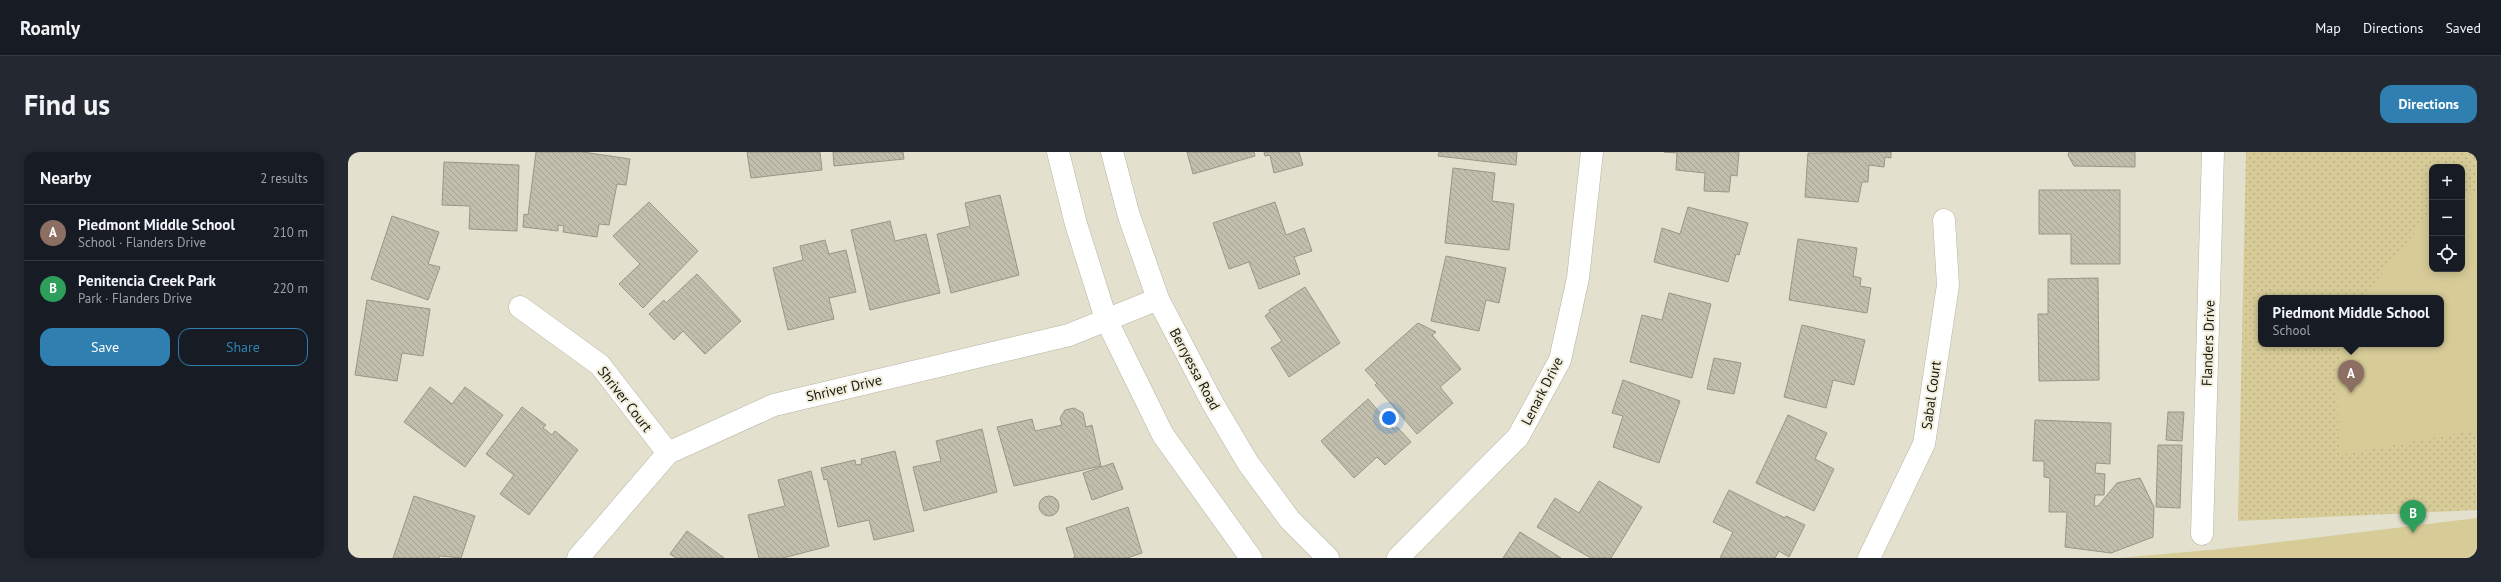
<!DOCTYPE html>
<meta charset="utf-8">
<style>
:root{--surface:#171b24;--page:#242831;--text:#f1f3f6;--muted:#9ea1a6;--line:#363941;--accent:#2f80b1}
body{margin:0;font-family:"PT Sans",sans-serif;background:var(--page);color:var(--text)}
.controls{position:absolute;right:12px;top:12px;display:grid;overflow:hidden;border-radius:8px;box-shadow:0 2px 10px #0003}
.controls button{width:36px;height:36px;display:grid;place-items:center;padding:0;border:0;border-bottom:1px solid var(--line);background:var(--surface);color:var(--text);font:20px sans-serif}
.you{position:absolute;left:1041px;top:266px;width:14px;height:14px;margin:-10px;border:3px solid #fff;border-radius:50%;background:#1a73e8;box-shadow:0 0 0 6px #1a73e833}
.badge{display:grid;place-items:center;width:26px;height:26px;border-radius:50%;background:var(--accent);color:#fff;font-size:13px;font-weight:700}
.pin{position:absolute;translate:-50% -33px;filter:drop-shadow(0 1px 2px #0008)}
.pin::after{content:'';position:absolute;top:21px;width:14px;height:12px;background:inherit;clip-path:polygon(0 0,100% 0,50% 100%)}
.popup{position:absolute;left:1910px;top:143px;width:186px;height:52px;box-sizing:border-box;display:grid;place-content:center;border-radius:8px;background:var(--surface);filter:drop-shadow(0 1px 3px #0005);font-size:13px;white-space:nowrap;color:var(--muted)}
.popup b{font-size:15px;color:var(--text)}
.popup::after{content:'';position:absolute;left:50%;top:100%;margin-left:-8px;border:8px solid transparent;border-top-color:var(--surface)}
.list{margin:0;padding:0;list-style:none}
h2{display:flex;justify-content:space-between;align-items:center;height:52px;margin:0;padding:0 16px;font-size:17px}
h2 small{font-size:13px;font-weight:400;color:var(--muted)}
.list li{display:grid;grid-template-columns:26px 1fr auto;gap:12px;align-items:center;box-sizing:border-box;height:56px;padding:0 16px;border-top:1px solid var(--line)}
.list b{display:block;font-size:15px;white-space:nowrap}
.list p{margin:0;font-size:13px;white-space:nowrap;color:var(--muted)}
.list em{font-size:13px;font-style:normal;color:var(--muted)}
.actions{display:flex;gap:8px;padding:12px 16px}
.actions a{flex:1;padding:9px 0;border:1px solid var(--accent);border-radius:12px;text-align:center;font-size:14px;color:var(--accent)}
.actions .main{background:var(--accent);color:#fff}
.icon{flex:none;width:22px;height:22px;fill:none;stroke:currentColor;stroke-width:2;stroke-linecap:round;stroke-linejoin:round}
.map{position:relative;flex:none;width:2129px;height:406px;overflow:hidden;border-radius:12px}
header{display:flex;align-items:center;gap:24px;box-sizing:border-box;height:56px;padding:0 20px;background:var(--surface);border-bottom:1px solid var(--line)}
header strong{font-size:19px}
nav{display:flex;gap:22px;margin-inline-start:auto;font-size:14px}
.intro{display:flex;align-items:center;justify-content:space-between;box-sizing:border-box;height:96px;padding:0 24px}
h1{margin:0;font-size:28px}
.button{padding:10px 18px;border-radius:12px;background:var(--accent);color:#fff;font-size:14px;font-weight:700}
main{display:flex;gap:24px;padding:0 24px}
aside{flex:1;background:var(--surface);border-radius:12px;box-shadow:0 2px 10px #0003}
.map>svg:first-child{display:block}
.grass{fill:url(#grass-dots);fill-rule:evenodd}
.green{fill:#d7cc98}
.building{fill:url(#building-back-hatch);stroke:#999686}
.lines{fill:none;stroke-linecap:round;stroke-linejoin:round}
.minor-casing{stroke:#b7b4a3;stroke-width:23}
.major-casing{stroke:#b7b4a3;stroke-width:23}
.minor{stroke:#fff;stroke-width:22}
.major{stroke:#fff;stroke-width:22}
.labels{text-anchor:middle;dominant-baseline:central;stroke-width:4;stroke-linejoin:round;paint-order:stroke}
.street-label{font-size:14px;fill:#171610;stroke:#f0eddb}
</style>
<header>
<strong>Roamly</strong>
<nav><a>Map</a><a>Directions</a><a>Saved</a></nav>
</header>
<div class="intro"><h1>Find us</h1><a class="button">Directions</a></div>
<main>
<aside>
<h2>Nearby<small>2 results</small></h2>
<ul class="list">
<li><span class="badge" style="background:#8d6e63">A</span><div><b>Piedmont Middle School</b><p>School · Flanders Drive</p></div><em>210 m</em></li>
<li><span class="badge" style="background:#2e9e5b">B</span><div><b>Penitencia Creek Park</b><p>Park · Flanders Drive</p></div><em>220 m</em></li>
</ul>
<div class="actions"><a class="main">Save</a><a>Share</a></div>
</aside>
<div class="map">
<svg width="2129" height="406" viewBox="0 0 2129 406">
<defs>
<pattern id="grass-dots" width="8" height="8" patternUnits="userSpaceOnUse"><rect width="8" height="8" fill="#d7cc98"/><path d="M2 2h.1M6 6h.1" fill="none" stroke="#b8ae82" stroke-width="1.8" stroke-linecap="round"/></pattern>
<pattern id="building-back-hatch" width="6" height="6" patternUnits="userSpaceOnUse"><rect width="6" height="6" fill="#c1bead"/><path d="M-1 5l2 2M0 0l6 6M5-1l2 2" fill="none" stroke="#a5a394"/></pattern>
</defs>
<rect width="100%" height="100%" fill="#e3e0ce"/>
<path class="grass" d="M1898 0H2129V358L1890 369ZM2084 15H2114V117H2084ZM1913 146H2093V192H1913Z"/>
<g class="green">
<polygon points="2129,38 2129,278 1991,303 1989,211 1997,192 2093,192 2093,146 2018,146 2023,135 2084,59 2084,117 2114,117 2114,44"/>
<polygon points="2129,366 2129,406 1771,406 1873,397"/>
</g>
<g class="building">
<polygon points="188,0 235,0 282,7 278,33 269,32 261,73 251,72 249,85 215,80 216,74 210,73 210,79 175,75 176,62 180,63"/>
<polygon points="399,0 472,0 474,18 403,26"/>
<polygon points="485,0 555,0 556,7 486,14"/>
<polygon points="839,0 906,0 907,4 845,22"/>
<polygon points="916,0 951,0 955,13 926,21 922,3 917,4"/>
<polygon points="1091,0 1169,0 1168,13 1090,4"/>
<polygon points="1316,0 1391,0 1389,24 1383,23 1381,40 1356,39 1357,21 1328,18 1329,1"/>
<polygon points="1543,0 1543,6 1537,5 1536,15 1521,13 1520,30 1514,30 1510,50 1457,45 1460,1"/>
<polygon points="1721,0 1787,0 1787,15 1726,14 1720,3"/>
<polygon points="96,10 171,13 169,79 121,77 122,54 94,53"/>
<polygon points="1105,16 1147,21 1144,49 1166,52 1161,98 1097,91"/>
<polygon points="1691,38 1772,38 1772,112 1723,112 1723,82 1691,82"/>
<polygon points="652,43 671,123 603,141 589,82 622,74 617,51"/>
<polygon points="301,50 350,99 295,156 271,132 292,112 265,84"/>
<polygon points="927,50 938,83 956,76 964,99 946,105 952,122 911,137 901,110 881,117 865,71"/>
<polygon points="1340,55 1400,71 1391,103 1388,102 1380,130 1306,110 1314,76 1332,82"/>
<polygon points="44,64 91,80 80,112 92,115 80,148 23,127"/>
<polygon points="542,69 547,89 578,82 592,141 522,158 503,78"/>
<polygon points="1450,87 1509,96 1505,124 1513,126 1512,134 1523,136 1519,161 1441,148"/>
<polygon points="477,88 481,102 498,98 508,140 481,146 486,167 440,178 425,116 455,108 452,94"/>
<polygon points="1098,104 1158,116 1151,151 1138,148 1131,179 1083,169"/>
<polygon points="349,122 393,169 357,202 335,179 326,188 301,162 316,148 318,151"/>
<polygon points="1750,126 1751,228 1691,229 1690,162 1700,162 1700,127"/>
<polygon points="957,135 992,191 941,225 923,196 934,189 917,164 922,160 921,158"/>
<polygon points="1321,141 1363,152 1344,226 1282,210 1294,163 1314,168"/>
<polygon points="19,148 82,157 75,204 54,201 49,229 7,223"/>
<polygon points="1070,171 1088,180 1084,183 1113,217 1092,235 1105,251 1069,282 1027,233 1029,231 1017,218"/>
<polygon points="1454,173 1517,188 1506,233 1485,228 1478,256 1436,245"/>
<polygon points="1366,206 1393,211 1386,242 1359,237"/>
<polygon points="1275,228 1332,249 1311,311 1265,295 1275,264 1264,261"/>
<polygon points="82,235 104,252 117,235 155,263 117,315 56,270"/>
<polygon points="1020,247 1046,277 1049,275 1063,290 1037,313 1029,305 1006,326 973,289"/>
<polygon points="174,255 198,273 195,276 204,283 207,279 230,298 181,363 152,342 166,323 138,302"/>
<polygon points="726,256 735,261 738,275 744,273 753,314 666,334 649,275 684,267 687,279 714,273 712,266 717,258"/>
<polygon points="1820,260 1836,260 1834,289 1818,288"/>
<polygon points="1440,263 1479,281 1467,307 1486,317 1466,359 1408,331"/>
<polygon points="1687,268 1763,271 1762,312 1748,311 1747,321 1757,322 1756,343 1747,343 1746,354 1750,354 1769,331 1792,326 1806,355 1805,385 1763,401 1717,395 1719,360 1701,360 1702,326 1696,325 1696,309 1685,309"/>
<polygon points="634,277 649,340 576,359 565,315 593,309 588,289"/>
<polygon points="1810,293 1834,293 1832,356 1808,355"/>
<polygon points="547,299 566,379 526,388 521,368 490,375 479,327 476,328 473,316 507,308 508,313 514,312 513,307"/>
<polygon points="765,311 775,337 744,348 735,321"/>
<polygon points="463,319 481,394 435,406 411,406 400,363 437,354 430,328"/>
<polygon points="1251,329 1294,355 1263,406 1243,406 1189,375 1207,346 1231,361"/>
<polygon points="1381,338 1437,366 1438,364 1457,373 1441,405 1431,399 1427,406 1372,406 1385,380 1365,370"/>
<polygon points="66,344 127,364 113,406 92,404 91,406 45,406"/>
<circle cx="701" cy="354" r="10"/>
<polygon points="780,355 794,401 779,406 725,406 727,404 718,376"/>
<polygon points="339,379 376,406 328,406 322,402"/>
<polygon points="1172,380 1213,406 1155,406"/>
</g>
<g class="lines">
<defs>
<g id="minor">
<polyline points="172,155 252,213 320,301"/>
<polyline points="1854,382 1865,0"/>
<polyline points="230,406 320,301 426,253 721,183 810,147"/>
<polyline points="1050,406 1170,285 1212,208 1230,126 1244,0"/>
<polyline points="1521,406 1576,292 1600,133 1596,68"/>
</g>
<g id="major">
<polyline points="710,0 728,72 758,167 815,283 903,406"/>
<polyline points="764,0 781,64 810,147 864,250 900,311 942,368 980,406"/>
</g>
</defs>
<use href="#minor" class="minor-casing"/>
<use href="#major" class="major-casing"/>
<use href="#minor" class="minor"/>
<use href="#major" class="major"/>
</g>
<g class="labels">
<g class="street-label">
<text transform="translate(1860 191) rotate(-88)">Flanders Drive</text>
<text transform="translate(847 217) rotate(62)">Berryessa Road</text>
<text transform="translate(496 236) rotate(-13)">Shriver Drive</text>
<text transform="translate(1194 239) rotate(-63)">Lenark Drive</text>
<text transform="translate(1583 243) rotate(-82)">Sabal Court</text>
<text transform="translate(277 247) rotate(52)">Shriver Court</text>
</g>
</g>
</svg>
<div class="controls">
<button>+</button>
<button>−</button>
<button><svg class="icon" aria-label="locate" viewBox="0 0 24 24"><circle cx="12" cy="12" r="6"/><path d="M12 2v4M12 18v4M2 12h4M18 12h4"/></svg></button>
</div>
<div class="you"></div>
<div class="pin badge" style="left:2003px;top:241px;background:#8d6e63">A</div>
<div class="popup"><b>Piedmont Middle School</b>School</div>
<div class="pin badge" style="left:2065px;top:381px;background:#2e9e5b">B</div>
</div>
</main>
